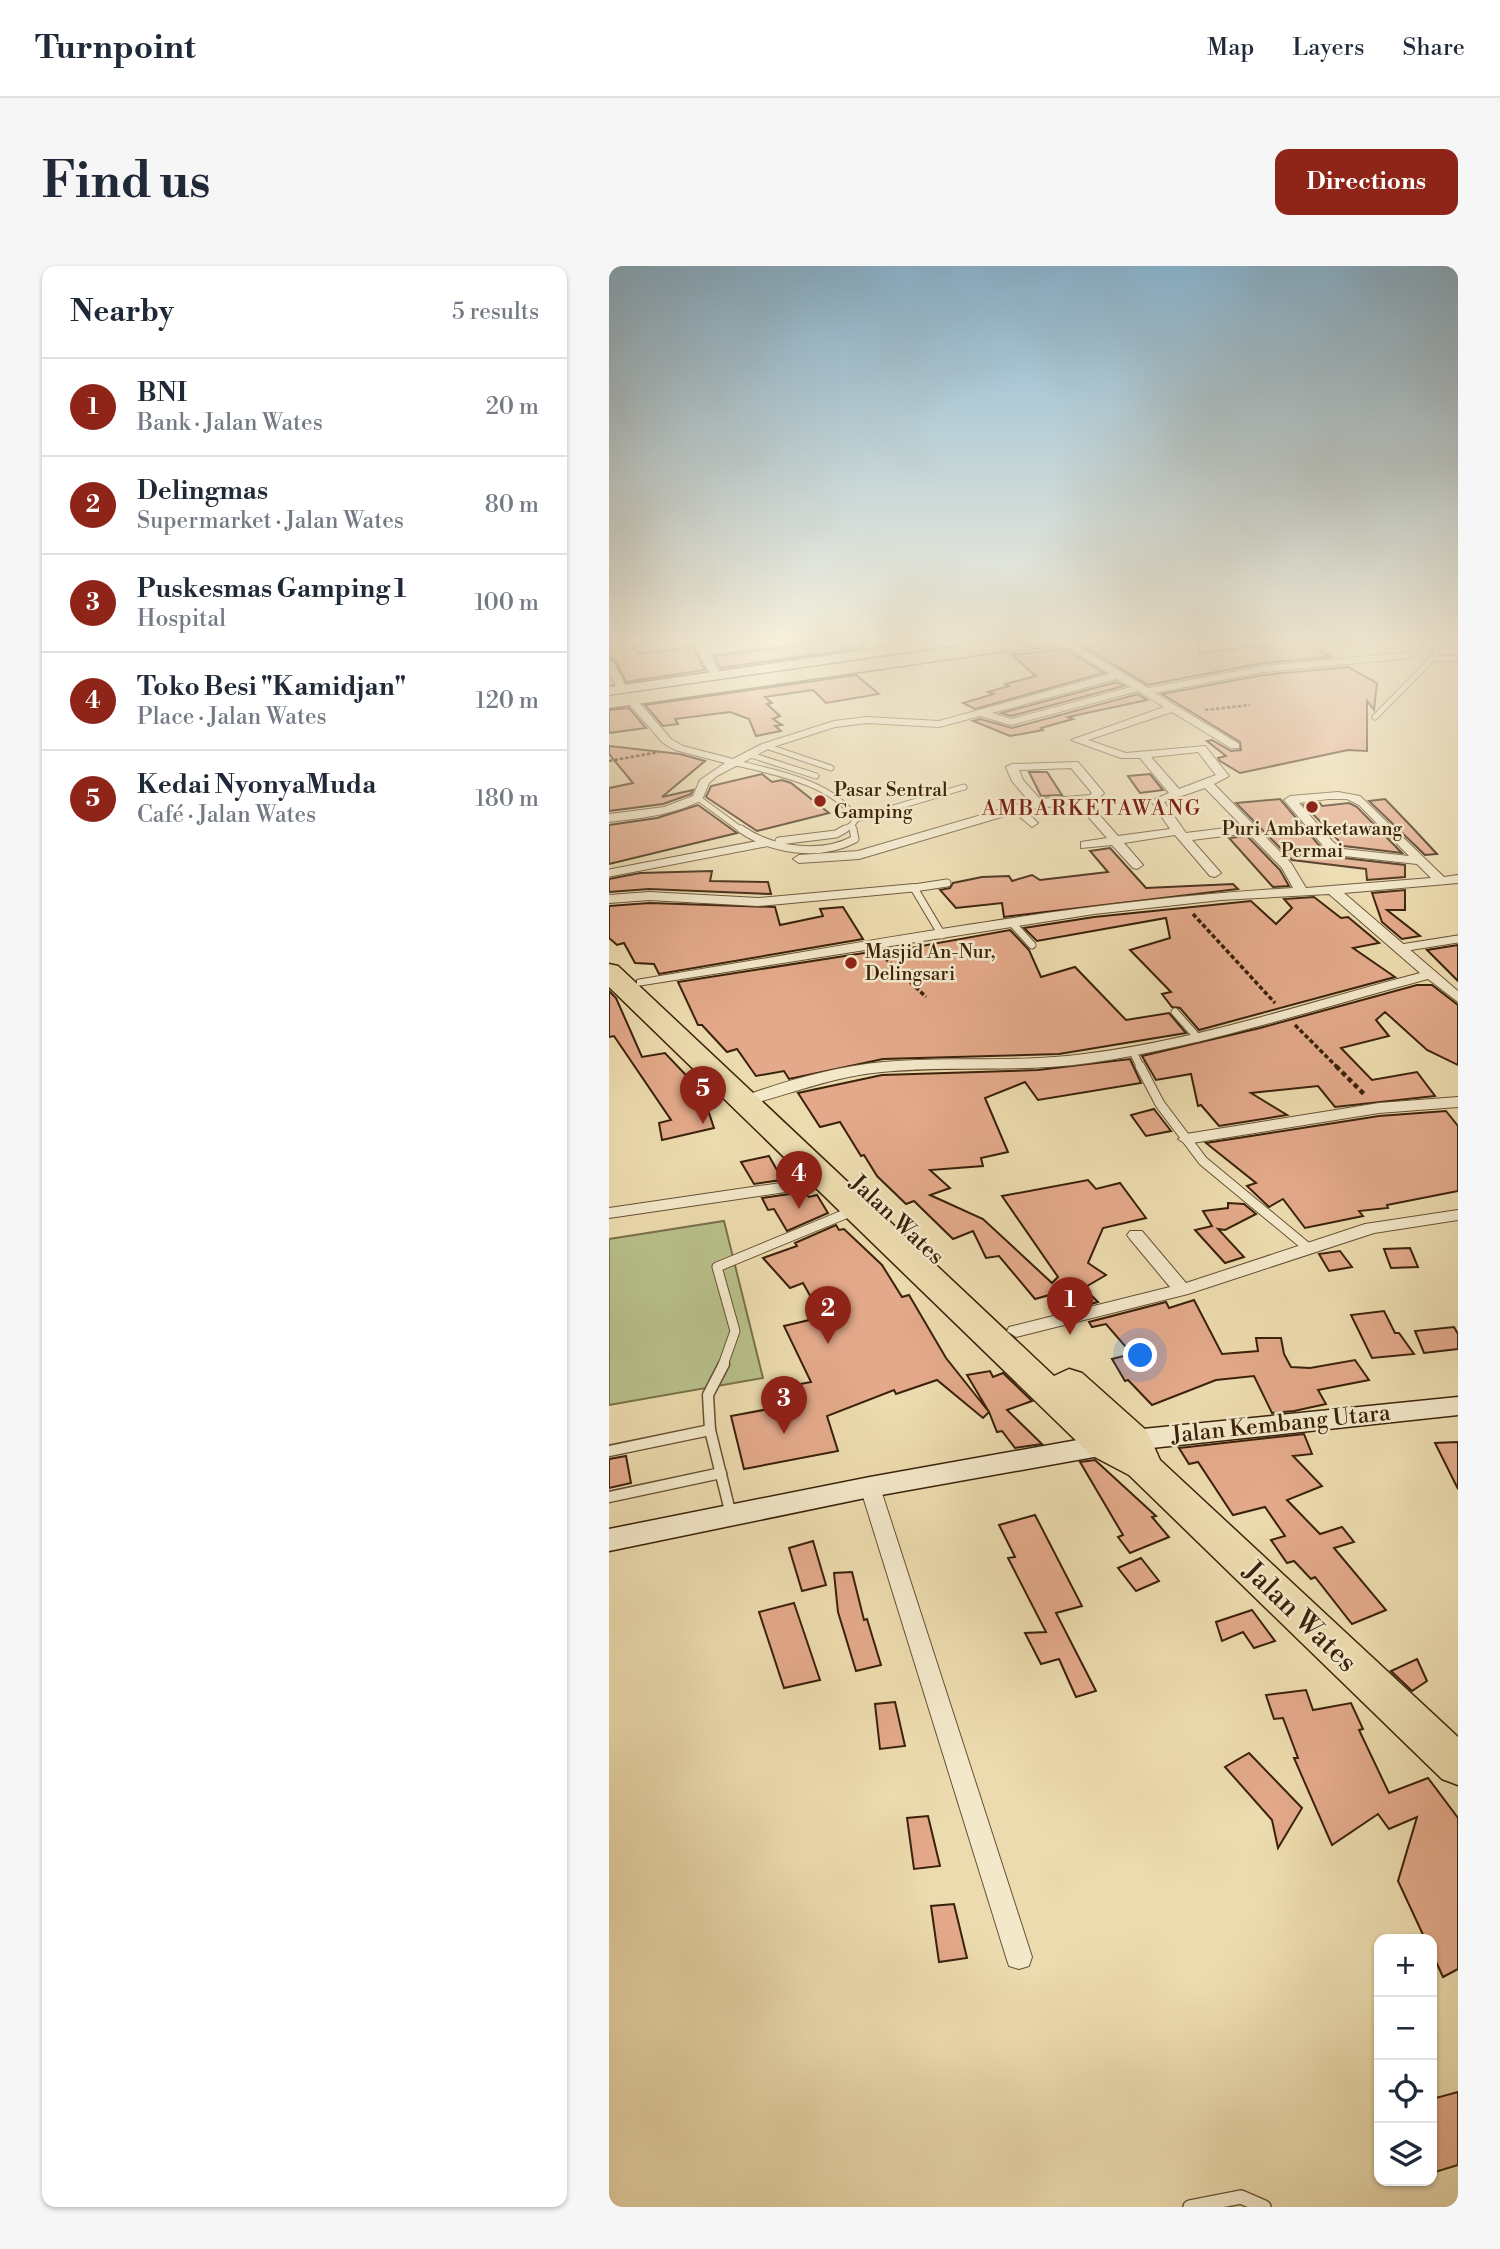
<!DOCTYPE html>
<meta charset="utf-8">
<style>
:root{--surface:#fff;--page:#f6f6f7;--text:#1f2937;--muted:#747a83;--line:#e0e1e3;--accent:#8f2418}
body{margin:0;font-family:"Libre Bodoni",serif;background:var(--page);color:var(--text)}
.controls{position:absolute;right:21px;bottom:21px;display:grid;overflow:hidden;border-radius:14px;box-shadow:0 2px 5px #0004}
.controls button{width:63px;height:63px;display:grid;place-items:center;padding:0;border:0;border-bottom:2px solid var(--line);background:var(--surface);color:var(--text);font:35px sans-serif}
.you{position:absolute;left:532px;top:1090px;width:24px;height:24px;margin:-18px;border:5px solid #fff;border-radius:50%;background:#1a73e8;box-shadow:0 0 0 10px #1a73e833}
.badge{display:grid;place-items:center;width:46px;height:46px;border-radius:50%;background:var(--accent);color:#fff;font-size:23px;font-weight:700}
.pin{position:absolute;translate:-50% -58px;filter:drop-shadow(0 2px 4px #0008)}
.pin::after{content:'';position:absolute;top:37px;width:24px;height:21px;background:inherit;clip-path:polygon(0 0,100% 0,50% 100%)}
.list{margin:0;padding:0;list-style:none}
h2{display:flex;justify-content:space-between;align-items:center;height:91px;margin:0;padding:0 28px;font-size:30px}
h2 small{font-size:23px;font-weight:400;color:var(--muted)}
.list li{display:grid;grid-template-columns:46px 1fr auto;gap:21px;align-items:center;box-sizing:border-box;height:98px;padding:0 28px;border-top:2px solid var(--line)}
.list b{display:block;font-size:26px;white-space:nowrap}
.list p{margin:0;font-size:23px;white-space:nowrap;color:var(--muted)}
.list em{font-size:23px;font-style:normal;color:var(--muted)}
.icon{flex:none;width:38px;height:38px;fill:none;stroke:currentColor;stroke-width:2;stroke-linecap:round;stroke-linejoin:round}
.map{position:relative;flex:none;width:849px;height:1941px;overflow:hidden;border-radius:14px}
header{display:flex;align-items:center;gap:42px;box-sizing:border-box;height:98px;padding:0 35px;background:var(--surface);border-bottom:2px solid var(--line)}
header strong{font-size:33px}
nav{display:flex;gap:38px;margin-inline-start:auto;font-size:24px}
.intro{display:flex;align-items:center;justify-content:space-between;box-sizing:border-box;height:168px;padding:0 42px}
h1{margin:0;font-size:49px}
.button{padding:18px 32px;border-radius:14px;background:var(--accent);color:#fff;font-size:24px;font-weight:700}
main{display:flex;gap:42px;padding:0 42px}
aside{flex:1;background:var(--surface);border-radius:14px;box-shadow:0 2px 5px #0004}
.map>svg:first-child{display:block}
.green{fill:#b8c08a;stroke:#79704a;stroke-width:2}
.building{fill:#e3a98a;stroke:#3a210a;stroke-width:2}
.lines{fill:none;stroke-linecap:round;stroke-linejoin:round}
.lane-far4-casing{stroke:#665033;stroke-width:7}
.lane-far3-casing{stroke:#665033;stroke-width:9}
.lane-far2-casing{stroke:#665033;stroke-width:11}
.lane-far1-casing{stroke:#665033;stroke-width:13}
.lane-casing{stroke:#665033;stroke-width:16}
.street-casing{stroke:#665033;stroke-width:2}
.secondary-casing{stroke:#3a210a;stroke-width:3}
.highway-casing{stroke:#3a210a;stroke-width:3}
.path-far2{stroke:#3a210a;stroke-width:2.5;stroke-dasharray:3.5 2;stroke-linecap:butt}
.path-far1{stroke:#3a210a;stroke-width:3.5;stroke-dasharray:4.5 2.5;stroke-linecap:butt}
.path{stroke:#3a210a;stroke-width:4.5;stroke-dasharray:5 3.5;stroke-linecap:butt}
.lane-far4{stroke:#f3e8ca;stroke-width:5}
.lane-far3{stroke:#f3e8ca;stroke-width:7}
.lane-far2{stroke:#f3e8ca;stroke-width:9}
.lane-far1{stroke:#f3e8ca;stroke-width:10}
.lane{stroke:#f3e8ca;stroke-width:13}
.street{fill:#f3e8ca;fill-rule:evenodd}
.secondary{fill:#f3e8ca;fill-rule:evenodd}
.highway{fill:#ecdbae;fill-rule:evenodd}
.poi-dot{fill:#8f2418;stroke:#f3e8ca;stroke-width:2.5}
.labels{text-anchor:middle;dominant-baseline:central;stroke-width:5;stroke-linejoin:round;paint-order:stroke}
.far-poi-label{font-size:19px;fill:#3a210a;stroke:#f3e8ca;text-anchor:start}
.far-quarter-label{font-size:21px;letter-spacing:2px;fill:#7a1f14;stroke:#f3e8ca}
.street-label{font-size:23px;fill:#3a210a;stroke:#f3e8ca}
.near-street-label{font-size:28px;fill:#3a210a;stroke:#f3e8ca}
</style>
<header>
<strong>Turnpoint</strong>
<nav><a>Map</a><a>Layers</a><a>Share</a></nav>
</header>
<div class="intro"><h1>Find us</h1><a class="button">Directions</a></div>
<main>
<aside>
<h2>Nearby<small>5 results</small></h2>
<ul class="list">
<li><span class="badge">1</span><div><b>BNI</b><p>Bank · Jalan Wates</p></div><em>20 m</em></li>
<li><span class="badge">2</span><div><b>Delingmas</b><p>Supermarket · Jalan Wates</p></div><em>80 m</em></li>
<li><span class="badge">3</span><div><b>Puskesmas Gamping 1</b><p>Hospital</p></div><em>100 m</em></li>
<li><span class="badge">4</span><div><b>Toko Besi &quot;Kamidjan&quot;</b><p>Place · Jalan Wates</p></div><em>120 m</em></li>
<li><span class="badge">5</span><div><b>Kedai NyonyaMuda</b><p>Café · Jalan Wates</p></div><em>180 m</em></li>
</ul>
</aside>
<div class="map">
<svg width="849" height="1941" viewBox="0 0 849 1941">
<rect width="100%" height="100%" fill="#ecdbae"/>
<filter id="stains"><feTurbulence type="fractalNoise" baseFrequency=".00286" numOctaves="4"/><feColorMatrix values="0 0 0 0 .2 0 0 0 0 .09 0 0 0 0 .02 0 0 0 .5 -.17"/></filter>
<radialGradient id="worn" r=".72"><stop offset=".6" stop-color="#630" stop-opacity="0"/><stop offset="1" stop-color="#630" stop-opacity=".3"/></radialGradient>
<polygon class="green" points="115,955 154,1112 0,1139 0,973"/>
<g class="building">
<polygon points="8,375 53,375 23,381 30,388 84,381 96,404 17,416 7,396 0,391 0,376"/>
<polygon points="190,375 253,375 254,382 111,402 105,390 186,380"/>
<polygon points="504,375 589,375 590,387 694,375 723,391 654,397 539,419 473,380"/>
<polygon points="456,383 495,407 366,443 354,437 385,428 379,426 400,420 396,418 427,410 403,389"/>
<polygon points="739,401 768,417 765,444 758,435 758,485 739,484 631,507 611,495 609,492 617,490 598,475 603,474 622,485 632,484 631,476 553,428 654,409"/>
<polygon points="247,409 270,428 217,437 204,424 156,431 163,437 158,438 171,450 164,453 173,459 166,460 172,465 147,470 140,453 121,446 66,453 69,458 54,460 36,439"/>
<polygon points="508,416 515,420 402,450 392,447"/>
<polygon points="529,428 538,434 459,451 464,453 432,462 434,464 401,470 364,455 371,453 403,462"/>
<polygon points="20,442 37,462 0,467 0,444"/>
<polygon points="0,480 71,488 96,495 53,531 84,524 82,528 54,538 0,545 0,522 24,517 0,488"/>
<polygon points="420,506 438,506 453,529 432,530"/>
<polygon points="153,508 163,516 173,514 182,517 220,547 148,565 97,531 102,520"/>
<polygon points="541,508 554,524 531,527 519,510"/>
<polygon points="671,533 714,584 726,591 796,599 796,611 758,614 757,603 683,594 627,537"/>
<polygon points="776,533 801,559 828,588 816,589 760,535"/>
<polygon points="711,537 713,540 740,537 748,541 793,587 735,580 695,539"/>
<polygon points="89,539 128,567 0,598 0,559 48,552"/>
<polygon points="638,570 671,604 680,620 664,621 620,572"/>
<polygon points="501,582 537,622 624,618 629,623 395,651 393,637 347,642 331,624 341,622 344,617 373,611 400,610 403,615 423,609 431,614 499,606 481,585"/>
<polygon points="103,605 101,615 159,616 162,628 40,623 0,626 0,613 31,607"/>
<polygon points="796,624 796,644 778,644 811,670 793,673 773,656 763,627"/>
<polygon points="705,631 732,652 739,651 770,677 744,682 786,711 590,764 571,742 563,741 553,728 562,726 521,684 561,672 557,652 428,675 415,662 485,651 642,635 667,658 683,642 675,633"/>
<polygon points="40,637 166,641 171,659 214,650 211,643 234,641 254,673 50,708 45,698 26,697 15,677 8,679 0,672 0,640"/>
<polygon points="401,664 420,684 432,711 466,701 517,754 560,747 577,767 450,788 274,793 180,813 175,805 147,810 128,783 118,786 93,759 89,759 69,716 261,686 263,689"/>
<polygon points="849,679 849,715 818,684"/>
<polygon points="808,719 823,719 849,739 849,799 818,784 776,746 767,754 780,770 732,782 763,814 808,806 826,830 726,841 709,820 642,827 678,849 610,860 592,839 589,840 582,808 547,814 533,790 651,762"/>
<polygon points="0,725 7,732 33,791 56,787 93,826 105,862 53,874 50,857 62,854 5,770 0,771"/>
<polygon points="521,793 532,817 429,834 416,816 376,832 399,886 372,892 374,900 321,904 341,922 321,929 374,953 443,1017 449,1011 393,930 479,914 487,923 511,917 537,952 494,962 479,997 497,1009 475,1022 489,1036 470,1041 465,1033 453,1038 444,1028 426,1033 390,990 377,992 364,965 344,973 305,935 297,938 268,910 255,889 252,890 231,856 211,861 189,827 273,809 429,804"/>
<polygon points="545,843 562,865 537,870 522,849"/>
<polygon points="837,845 849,860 849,925 778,939 779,942 750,945 754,950 696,962 674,933 660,941 638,920 647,917 597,877 770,850"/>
<polygon points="160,890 168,904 179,913 145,918 132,896"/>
<polygon points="194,926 200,931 208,929 219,947 178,965 165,943 159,944 153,932"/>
<polygon points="619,937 635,938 647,948 616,964 609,963 635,991 616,997 586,964 603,960 594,945 619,942"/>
<polygon points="227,959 230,964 235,963 273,999 293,1031 300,1029 337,1092 380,1146 358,1109 381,1105 384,1111 394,1107 423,1135 398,1144 433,1178 406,1182 393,1165 388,1166 380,1146 374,1152 328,1114 287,1128 285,1124 218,1150 229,1185 135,1203 122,1150 165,1142 160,1124 202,1116 175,1060 213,1051 194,1017 181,1022 154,992 188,980 186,977"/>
<polygon points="801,982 809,1001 782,1002 775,983"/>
<polygon points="731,985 743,1001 720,1005 710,988"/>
<polygon points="585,1034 613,1088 649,1085 647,1072 672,1072 675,1088 682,1101 701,1102 746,1094 760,1114 709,1124 717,1138 685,1145 663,1147 645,1110 607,1114 543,1139 519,1114 516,1115 503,1093 523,1088 497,1058 483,1061 480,1056 557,1036 560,1042"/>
<polygon points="775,1045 786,1067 790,1067 805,1088 763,1092 742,1049"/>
<polygon points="845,1061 849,1068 849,1083 815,1087 806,1065"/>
<polygon points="695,1168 703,1188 684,1190 713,1220 678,1234 711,1268 733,1261 745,1276 725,1282 777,1344 743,1358 706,1311 702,1313 685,1295 678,1297 662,1274 676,1270 656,1241 624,1249 589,1196 580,1198 570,1182"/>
<polygon points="849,1176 849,1223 826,1177"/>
<polygon points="17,1190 22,1217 0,1222 0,1193"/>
<polygon points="486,1194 547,1250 543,1251 560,1271 521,1287 509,1271 514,1269 471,1196"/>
<polygon points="426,1249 473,1340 447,1347 487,1425 467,1431 450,1393 432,1398 416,1367 437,1366 399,1292 406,1291 390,1259"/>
<polygon points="204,1275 217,1319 193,1325 180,1282"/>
<polygon points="532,1292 550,1315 527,1325 509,1302"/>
<polygon points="243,1306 255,1354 258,1353 272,1399 247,1405 229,1346 225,1307"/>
<polygon points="185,1337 211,1414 175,1422 150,1346"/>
<polygon points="643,1344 666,1375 645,1382 634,1366 613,1375 607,1356"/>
<polygon points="808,1393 818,1415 803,1425 782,1405"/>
<polygon points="697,1424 704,1444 742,1437 754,1463 750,1464 780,1527 819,1512 849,1552 849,1703 834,1711 823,1687 823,1673 816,1673 789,1615 808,1551 780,1563 769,1548 723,1579 685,1492 689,1492 674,1452 665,1453 657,1429"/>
<polygon points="286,1436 296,1480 271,1483 266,1438"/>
<polygon points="640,1487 693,1542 669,1582 663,1554 616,1501"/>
<polygon points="319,1550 331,1600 305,1603 298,1552"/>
<polygon points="345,1638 358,1692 330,1696 322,1640"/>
<polygon points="849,1826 849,1899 823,1907 823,1833"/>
</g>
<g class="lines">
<defs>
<g id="lane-far4">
<polyline points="96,386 185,375"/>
<polyline points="823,392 849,393"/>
<polyline points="766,451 828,388 824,375"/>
<polyline points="157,480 222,502"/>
<polyline points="139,488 207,510"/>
<path d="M124 496C164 506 224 516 247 553L243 559 244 565"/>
<polyline points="89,532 134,565"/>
<polyline points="247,553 355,521"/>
<polyline points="233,565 243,559"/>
</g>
<g id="lane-far3">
<path d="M132 563C162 584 211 592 246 573L244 563"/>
<polyline points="170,575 227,568 236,563"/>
<polyline points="0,607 156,577"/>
<polyline points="403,657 423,679"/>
<polyline points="333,669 305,622 338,617"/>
<polyline points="792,682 849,673"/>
<polyline points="566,746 589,772"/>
<polyline points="524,786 532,802"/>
</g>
<g id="lane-far2">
<polyline points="531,800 551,838 594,895 698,981"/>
<polyline points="114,1099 126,1065 108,1001 246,944"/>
</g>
<g id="lane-far1">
<polyline points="101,1164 99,1129 115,1098"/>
<polyline points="0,1185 101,1164 122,1249"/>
<polyline points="0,1231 112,1207"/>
</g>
<polyline id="lane" points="581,1941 632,1931 655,1941"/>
<g id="street">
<polygon points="66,375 94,375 112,410 111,412 103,412 86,378 30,385 25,382"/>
<path d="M449 375H460L539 422 654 400 794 387 801 385 806 375H816L808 389 794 393 654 406 546 427 630 478V482H622L563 446 479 474 517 487 596 480 620 510 605 518 682 597 697 622 822 612 808 598 727 589 716 582 675 534 681 530 729 526 751 530 835 611 849 609V617L735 627 849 725V736L819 713C706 743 595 780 480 797 412 807 342 799 273 806 225 810 182 828 135 840L129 838 127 835 129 832C176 815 224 801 274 796 341 790 409 797 475 788 590 774 700 736 811 707L720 628 612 634 485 648 28 720V714L33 713C249 678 466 634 684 622L673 602 639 567 583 574 612 607 606 611 601 610 566 569 515 577 534 599 528 603 524 602 503 579 472 582V576L498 572 467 537 416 544 429 557 423 561 406 547 250 593 190 597 184 593 190 589 249 585 420 535 403 515 397 501 403 498 469 496 495 527 488 534 479 536 509 570 561 563 542 535 560 527 531 492H512L462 474 555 441 529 425 402 459 371 450 330 461 258 457 226 461 161 482 108 510 100 517 93 534C64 549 32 552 0 556V548L55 541 84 530 91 514 116 497 66 484 54 477 20 438V434H28L62 473 74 480 124 493 153 478 225 455 258 451 330 455 501 408ZM508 413 522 421 402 453 383 447ZM589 486 607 509 570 523 542 491ZM462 502 483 527 481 529 431 533 414 514 410 504ZM596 522 633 560 577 567 555 536ZM719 533H738L750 539 800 590 734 583 724 576 690 537Z"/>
<polygon points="0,394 5,397 18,423 17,425 8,423 0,407"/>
<polygon points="305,618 311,622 310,625 149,640 40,634 0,637 0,629 40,626 149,632"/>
<polygon points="849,831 849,841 770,847 577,878 569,873 577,868 770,837"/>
<polygon points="219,910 227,915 225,919 0,952 0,942"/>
<polygon points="849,944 849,954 765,967 579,1028 407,1071 398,1065 400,1061 561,1021 521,973 518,969 521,965 533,965 577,1017 756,958"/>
<polygon points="261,1214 268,1216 271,1221 423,1691 420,1700 410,1703 400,1700 397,1691 251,1221 254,1216"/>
</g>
<g id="secondary">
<polygon points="320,375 353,375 346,379 0,429 0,421"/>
<polygon points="422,375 456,375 449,379 398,386 391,382"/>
<polygon points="849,1131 849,1149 524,1184 261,1231 0,1285 0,1263 261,1211 524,1164"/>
</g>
<g id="highway">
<polygon points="388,375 433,375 424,381 0,442 0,430"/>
<polygon points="0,698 9,700 445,1110 460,1103 473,1107 538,1165 551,1194 849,1471 849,1519 833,1513 520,1209 482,1189 0,721"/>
</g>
</defs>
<use href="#lane-far4" class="lane-far4-casing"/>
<use href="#lane-far3" class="lane-far3-casing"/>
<use href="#lane-far2" class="lane-far2-casing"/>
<use href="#lane-far1" class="lane-far1-casing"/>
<use href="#lane" class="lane-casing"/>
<use href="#street" class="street-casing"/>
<use href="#secondary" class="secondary-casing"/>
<use href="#highway" class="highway-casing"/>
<g class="path-far2">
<polyline points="596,444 641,439"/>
<polyline points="0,495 50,486"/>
</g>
<g class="path-far1">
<polyline points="584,648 666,737"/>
<polyline points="276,692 317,731"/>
<polyline points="686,759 729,802"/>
</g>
<polyline class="path" points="727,800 756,829"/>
<use href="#lane-far4" class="lane-far4"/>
<use href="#lane-far3" class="lane-far3"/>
<use href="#lane-far2" class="lane-far2"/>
<use href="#lane-far1" class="lane-far1"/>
<use href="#lane" class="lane"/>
<use href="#street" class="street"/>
<use href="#secondary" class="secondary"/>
<use href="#highway" class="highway"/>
</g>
<linearGradient id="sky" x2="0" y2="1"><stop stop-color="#89b6d3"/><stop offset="0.58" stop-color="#f6efdb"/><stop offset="1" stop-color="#f6efdb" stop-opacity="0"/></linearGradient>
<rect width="849" height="646" fill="url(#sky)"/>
<g class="poi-dot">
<circle cx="211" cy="535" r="7"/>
<circle cx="703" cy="541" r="7"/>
<circle cx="242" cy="697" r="7"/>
</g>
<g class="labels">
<g class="far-poi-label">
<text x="225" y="524">Pasar Sentral<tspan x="225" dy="22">Gamping</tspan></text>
<text x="703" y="563" text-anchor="middle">Puri Ambarketawang<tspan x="703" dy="22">Permai</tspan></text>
<text x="256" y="686">Masjid An-Nur,<tspan x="256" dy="22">Delingsari</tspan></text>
</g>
<g class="far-quarter-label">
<text x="483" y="543">AMBARKETAWANG</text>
</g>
<g class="street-label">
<text transform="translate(288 954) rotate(43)">Jalan Wates</text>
<text transform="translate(672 1158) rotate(-6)">Jalan Kembang Utara</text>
</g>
<g class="near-street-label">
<text transform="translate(691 1351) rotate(44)">Jalan Wates</text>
</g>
</g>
<rect width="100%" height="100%" filter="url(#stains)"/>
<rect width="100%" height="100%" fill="url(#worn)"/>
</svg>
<div class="controls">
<button>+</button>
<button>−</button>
<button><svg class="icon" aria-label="locate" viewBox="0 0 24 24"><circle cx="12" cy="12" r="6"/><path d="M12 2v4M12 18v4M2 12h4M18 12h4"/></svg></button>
<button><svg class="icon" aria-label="layers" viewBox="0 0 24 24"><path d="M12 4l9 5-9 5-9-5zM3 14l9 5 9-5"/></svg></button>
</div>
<div class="you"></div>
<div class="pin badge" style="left:461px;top:1069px">1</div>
<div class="pin badge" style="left:219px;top:1078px">2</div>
<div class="pin badge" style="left:175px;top:1168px">3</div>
<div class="pin badge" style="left:190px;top:943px">4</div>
<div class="pin badge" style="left:94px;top:858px">5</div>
</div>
</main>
